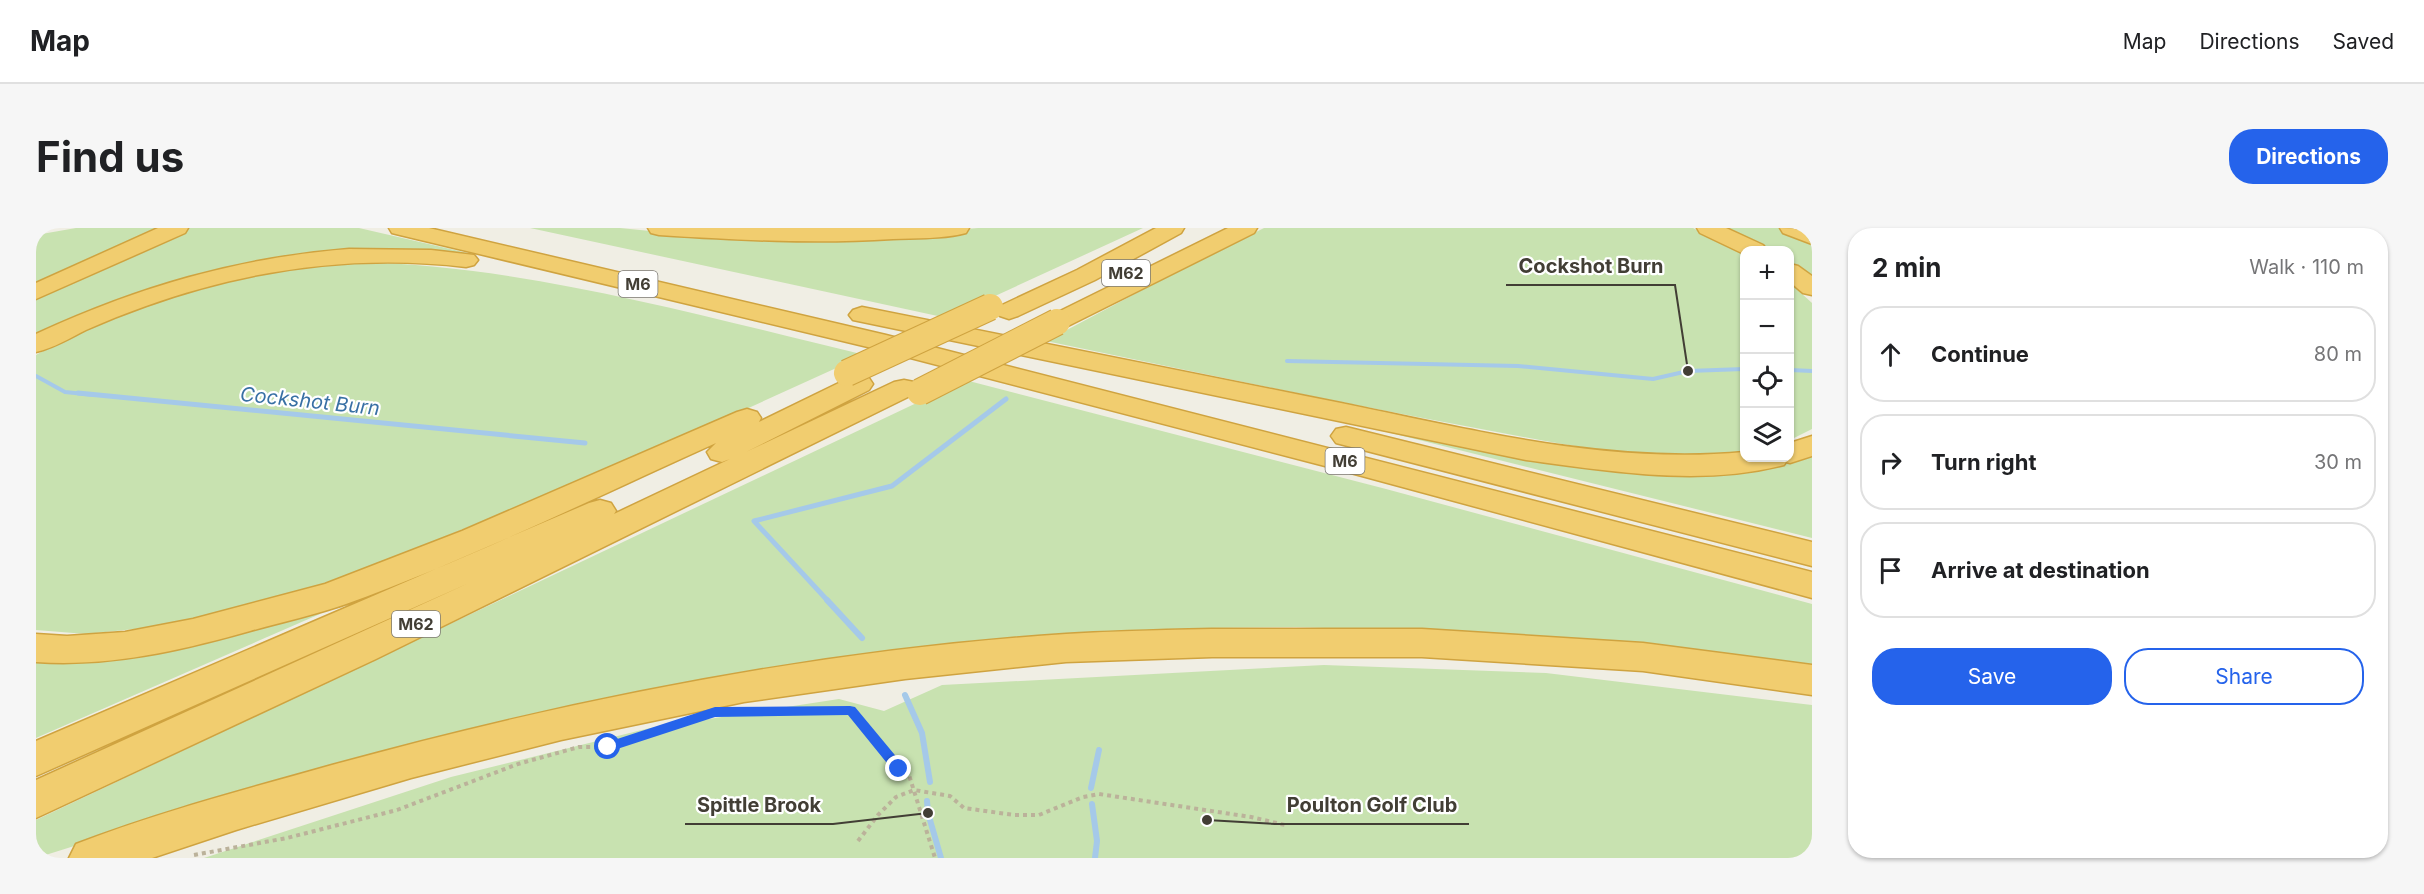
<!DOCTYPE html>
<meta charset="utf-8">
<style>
:root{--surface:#fff;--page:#f6f6f6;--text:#202124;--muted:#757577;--line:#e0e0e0;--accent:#2563eb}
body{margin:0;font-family:Inter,sans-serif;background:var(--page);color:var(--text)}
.controls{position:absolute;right:18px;top:18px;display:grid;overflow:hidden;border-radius:12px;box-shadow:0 2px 4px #0004}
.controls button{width:54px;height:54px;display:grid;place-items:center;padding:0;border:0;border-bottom:2px solid var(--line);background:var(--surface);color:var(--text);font:30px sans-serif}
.stop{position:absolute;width:18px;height:18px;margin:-14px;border:4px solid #2563eb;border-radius:50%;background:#fff}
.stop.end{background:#2563eb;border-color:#fff;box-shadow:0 2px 6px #0008}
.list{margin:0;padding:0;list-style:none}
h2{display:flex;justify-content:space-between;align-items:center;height:78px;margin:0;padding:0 24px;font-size:26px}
h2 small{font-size:20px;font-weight:400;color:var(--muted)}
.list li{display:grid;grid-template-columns:39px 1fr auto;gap:18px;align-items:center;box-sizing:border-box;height:96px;margin:0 12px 12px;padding:0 12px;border:2px solid var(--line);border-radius:24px}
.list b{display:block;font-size:22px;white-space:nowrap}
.list em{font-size:20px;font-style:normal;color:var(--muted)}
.actions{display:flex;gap:12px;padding:18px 24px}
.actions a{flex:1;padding:14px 0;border:2px solid var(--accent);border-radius:24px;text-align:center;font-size:21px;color:var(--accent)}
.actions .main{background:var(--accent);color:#fff}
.icon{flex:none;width:33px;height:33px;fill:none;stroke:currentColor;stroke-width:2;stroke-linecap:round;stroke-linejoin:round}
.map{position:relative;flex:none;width:1776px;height:630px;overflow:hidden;border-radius:24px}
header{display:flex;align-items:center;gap:36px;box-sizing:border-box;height:84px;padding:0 30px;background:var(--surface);border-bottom:2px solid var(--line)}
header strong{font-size:28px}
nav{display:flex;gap:33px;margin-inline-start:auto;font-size:21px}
.intro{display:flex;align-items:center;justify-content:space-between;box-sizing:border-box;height:144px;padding:0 36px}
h1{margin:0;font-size:42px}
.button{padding:15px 27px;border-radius:24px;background:var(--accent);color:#fff;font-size:21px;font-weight:700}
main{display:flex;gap:36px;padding:0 36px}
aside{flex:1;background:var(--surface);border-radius:24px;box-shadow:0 2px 4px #0004}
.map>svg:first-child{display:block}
.green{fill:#c8e2b0}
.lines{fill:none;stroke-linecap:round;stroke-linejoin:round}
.stream-far2{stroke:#a5c9e9;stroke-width:4}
.stream-far1{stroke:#a5c9e9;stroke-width:5}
.stream{stroke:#a5c9e9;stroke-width:6}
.motorway-casing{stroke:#cfa340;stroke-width:3}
.path{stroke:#bbb29a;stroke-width:4;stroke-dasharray:4 4;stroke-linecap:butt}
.motorway{fill:#f1cd6f;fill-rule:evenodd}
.motorway-bridge-casing{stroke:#cfa340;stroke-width:28;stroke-linecap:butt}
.motorway-bridge{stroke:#f1cd6f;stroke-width:26}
.route{fill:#2563eb}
.labels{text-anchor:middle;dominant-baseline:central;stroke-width:4.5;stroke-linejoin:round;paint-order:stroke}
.shield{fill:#fff;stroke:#7b7872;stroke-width:1.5}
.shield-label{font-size:16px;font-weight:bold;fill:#423e35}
.water-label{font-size:20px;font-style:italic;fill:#3870a4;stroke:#fff}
.leader{fill:none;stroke:#423e35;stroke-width:2}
.callout-dot{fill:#423e35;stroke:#fff;stroke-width:2}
.callout-label{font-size:20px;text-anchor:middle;font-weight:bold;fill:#423e35;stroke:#fff;stroke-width:4.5;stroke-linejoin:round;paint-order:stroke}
</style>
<header>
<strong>Map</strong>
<nav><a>Map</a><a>Directions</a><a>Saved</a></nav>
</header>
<div class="intro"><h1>Find us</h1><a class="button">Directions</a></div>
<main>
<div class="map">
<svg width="1776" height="630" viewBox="0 0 1776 630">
<rect width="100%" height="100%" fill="#f0eee4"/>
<g class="green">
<polygon points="40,0 130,0 0,63 0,7"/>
<polygon points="149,0 323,0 436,26 255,28 0,110 0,68"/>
<polygon points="494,0 584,0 634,5 886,5 942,0 1107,0 911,90"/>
<path d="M1228 0H1657L1708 26V224C1612 237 1523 215 1429 198 1289 172 1150 142 1010 113L1146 41Z"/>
<polygon points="1681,0 1748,0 1776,11 1776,54 1754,38 1754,22 1726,22"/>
<path d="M319 34C488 37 665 88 829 127L631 217 309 350 196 383 118 399 50 406 0 402V127C64 90 145 58 219 45 252 40 286 38 319 34Z"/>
<polygon points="1754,55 1776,75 1776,201 1754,212"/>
<polygon points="929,152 1350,261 1776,376 1776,441 1347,402 1260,399 1171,400 994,409 134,588 0,630 0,592"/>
<polygon points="1295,190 1714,243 1776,228 1776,310"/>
<polygon points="282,381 284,386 0,510 0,432"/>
<polygon points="1288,437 1510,445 1776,477 1776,630 168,630 415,549 614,500 803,471 848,483 906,457"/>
</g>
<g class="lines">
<g class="stream-far2">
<polyline points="1251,133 1482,138 1617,151 1652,143 1708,141"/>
<polyline points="1754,142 1776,143"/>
<polyline points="0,148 29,164 58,167"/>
</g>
<g class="stream-far1">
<polyline points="42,165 549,215"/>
<polyline points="792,373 718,293 856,258 970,171"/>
</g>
<g class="stream">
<polyline points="791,372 826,410"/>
<polyline points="869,467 886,505 894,554"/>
<polyline points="1055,560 1063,522"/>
<polyline points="891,573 892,585 905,630"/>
<polyline points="1056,576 1061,613 1059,630"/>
</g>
<defs>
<g id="motorway">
<polygon points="122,0 152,0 149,5 0,71 0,55"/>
<polygon points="353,0 393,0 850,107 1776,344 1776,370 1289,238 836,120 364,7 356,5"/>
<path d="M612 0H933L930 5C907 11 881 10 857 11 779 16 701 12 623 7L615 5Z"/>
<polygon points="1120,0 1148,0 1145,5 1059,52 982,88 973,91 964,88 960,83 964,78 1041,42"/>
<polygon points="1192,0 1221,0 1218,5 1030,99 1021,102 1012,99 1008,94 1012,89"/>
<polygon points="1661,0 1690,0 1727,17 1731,22 1708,22 1708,26 1664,5"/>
<polygon points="1744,0 1776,1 1776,16 1747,5"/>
<path d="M313 21 395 22 438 27 442 32 438 37 430 39C321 26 213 41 110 78 90 85 70 93 50 102 34 110 18 120 0 124V106C102 59 200 30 313 21Z"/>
<polygon points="1754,36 1762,38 1776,48 1776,67 1767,65 1754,54"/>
<path d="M826 79C986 111 1146 143 1305 175 1437 202 1573 237 1708 224V230H1754V215L1776 208V228L1754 235 1750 234 1748 237C1665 259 1573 243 1490 232L817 92 813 87 817 82Z"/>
<path d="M823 148 833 150 837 156 833 162 710 224 858 154 868 152 878 154 882 160 878 166 340 431 0 590V552L433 355 0 548V513L553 275 564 272 575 275 580 283 578 286 694 231 686 234 675 231 671 224 680 215C558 270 436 330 310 376 279 387 246 394 214 403 143 423 74 439 0 434V406L31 408 89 404 157 391 289 356 426 303 701 184 711 181 721 184 725 190 723 194 813 150Z"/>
<polygon points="1310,199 1776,314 1776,338 1300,215 1295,208 1300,201"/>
<path d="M1176 401H1386L1607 415 1776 437V467L1607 443 1386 429H1176L1030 434 869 451 708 474 525 512 375 550 200 602 116 630H33L40 616C123 584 211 561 296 537 536 471 782 422 1030 406 1079 403 1127 402 1176 401Z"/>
</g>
</defs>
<use href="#motorway" class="motorway-casing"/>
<g class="path">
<polyline points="712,484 814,482 863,541 873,547 899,630"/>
<polyline points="822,613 842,587 860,569 878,562 914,568 928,580 978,587 1003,587 1047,569 1063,566 1215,589 1249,597"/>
<polyline points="158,627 251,610 361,582 482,536 543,519 572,519 625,502"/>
</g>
<use href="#motorway" class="motorway"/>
<defs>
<g id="motorway-bridge">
<polyline points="811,145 954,79"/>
<polyline points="884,164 1021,94"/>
</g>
</defs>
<use href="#motorway-bridge" class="motorway-bridge-casing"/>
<use href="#motorway-bridge" class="motorway-bridge"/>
</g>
<polygon class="route" points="814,478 819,479 868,538 868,545 859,545 812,487 679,489 572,524 566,519 572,514 679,479"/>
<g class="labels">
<g class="shield">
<rect x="1066" y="32" width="48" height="26" rx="4.5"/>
<rect x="582.5" y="43" width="39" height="26" rx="4.5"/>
<rect x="1289.5" y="220" width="39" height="26" rx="4.5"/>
<rect x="356" y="383" width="48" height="26" rx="4.5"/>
</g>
<g class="shield-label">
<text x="1090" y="45">M62</text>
<text x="602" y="56">M6</text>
<text x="1309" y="233">M6</text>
<text x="380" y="396">M62</text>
</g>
<g class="water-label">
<text transform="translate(274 173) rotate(6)">Cockshot Burn</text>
</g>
</g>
<path class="leader" d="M1652 143L1639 57H1470M892 585L797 596H649M1171 592L1239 596H1433"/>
<g class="callout-dot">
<circle cx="1652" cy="143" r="6"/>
<circle cx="892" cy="585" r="6"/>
<circle cx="1171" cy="592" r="6"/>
</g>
<g class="callout-label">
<text x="1555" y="45">Cockshot Burn</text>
<text x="723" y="584">Spittle Brook</text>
<text x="1336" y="584">Poulton Golf Club</text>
</g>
</svg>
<div class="controls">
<button>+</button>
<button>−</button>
<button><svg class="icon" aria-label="locate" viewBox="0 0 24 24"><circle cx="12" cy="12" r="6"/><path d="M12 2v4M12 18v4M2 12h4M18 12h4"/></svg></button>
<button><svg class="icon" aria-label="layers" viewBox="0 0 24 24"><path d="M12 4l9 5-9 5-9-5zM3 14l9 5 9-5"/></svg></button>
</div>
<div class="stop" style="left:572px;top:519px"></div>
<div class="stop end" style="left:863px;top:541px"></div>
</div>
<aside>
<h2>2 min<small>Walk · 110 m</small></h2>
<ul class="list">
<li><svg class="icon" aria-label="ahead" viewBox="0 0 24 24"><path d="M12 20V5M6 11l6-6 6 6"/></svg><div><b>Continue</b></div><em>80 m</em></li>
<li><svg class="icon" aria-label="right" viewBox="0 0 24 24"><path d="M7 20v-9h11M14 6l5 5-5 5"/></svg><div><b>Turn right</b></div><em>30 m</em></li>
<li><svg class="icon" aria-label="arrive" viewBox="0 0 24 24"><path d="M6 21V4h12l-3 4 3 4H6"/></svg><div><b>Arrive at destination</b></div></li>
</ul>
<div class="actions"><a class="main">Save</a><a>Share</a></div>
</aside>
</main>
